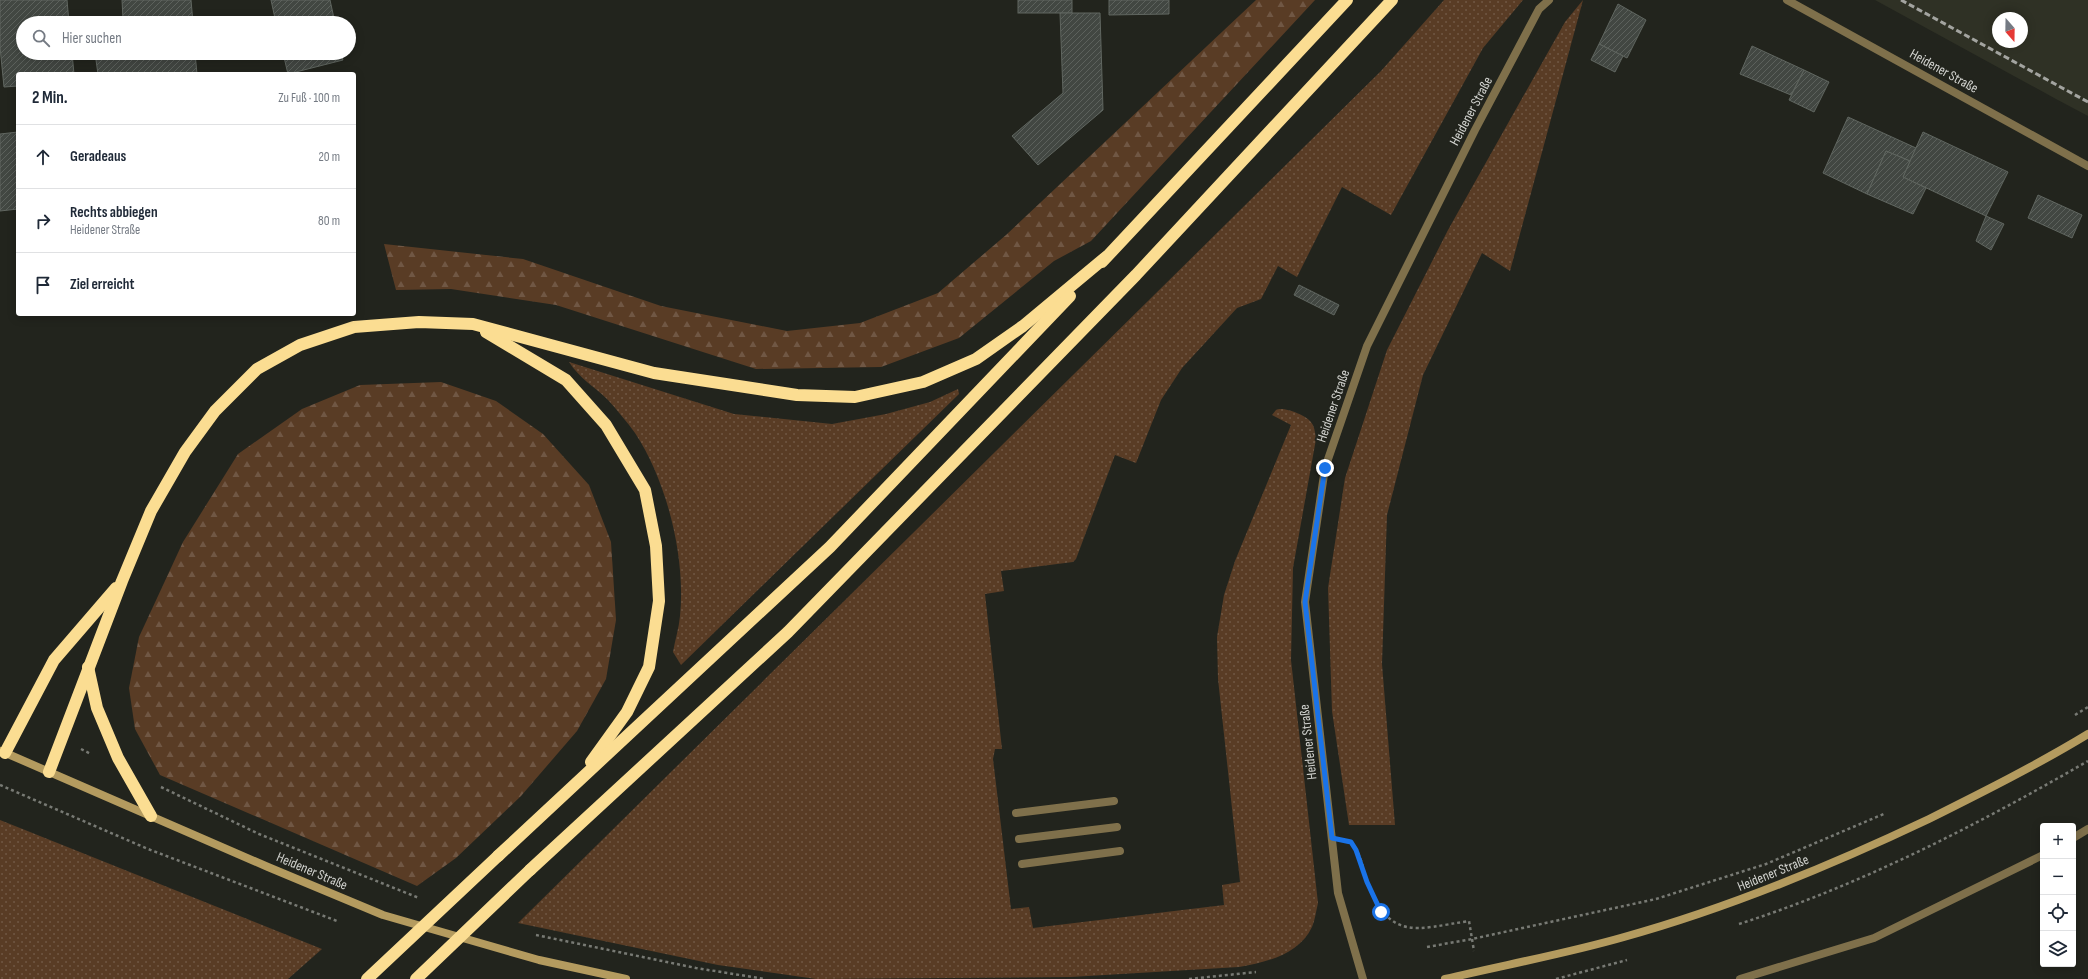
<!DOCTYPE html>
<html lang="de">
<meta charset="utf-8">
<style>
:root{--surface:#fff;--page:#f2f2f3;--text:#1f2937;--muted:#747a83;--line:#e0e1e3}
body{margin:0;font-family:"Sofia Sans Condensed",sans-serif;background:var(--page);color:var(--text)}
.controls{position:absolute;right:12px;bottom:12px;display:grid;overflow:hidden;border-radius:4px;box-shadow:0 2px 10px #0003}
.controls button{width:36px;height:36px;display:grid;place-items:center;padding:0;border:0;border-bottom:1px solid var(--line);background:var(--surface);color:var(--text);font:20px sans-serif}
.compass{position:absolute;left:1992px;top:12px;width:36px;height:36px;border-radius:50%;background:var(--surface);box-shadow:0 2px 10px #0003;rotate:160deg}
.stop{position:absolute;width:12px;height:12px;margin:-9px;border:3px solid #1a73e8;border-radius:50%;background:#fff}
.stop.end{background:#1a73e8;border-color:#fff;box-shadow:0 1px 4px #0008}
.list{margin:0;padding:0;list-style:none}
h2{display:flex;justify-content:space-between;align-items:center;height:52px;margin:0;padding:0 16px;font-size:17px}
h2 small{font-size:13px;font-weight:400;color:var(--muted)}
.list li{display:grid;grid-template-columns:26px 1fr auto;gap:12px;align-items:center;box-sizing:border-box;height:64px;padding:0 16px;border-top:1px solid var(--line)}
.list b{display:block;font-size:15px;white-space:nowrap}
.list p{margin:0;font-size:13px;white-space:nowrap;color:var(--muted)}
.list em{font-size:13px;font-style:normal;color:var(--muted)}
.icon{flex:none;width:22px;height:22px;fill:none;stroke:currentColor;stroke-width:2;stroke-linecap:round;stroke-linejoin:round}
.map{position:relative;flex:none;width:2088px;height:979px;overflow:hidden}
.search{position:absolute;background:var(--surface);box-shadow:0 2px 10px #0003;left:16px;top:16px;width:340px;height:44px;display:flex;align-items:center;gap:10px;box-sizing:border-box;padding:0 14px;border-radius:22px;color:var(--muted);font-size:15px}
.panel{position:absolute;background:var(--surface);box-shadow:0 2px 10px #0003;left:16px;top:72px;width:340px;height:244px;border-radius:4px}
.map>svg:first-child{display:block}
.built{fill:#2f3125;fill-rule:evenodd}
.grass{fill:url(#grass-dots)}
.forest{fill:url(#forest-firs)}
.building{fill:url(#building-hatch);stroke:#606660}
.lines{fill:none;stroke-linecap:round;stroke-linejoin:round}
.path{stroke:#787a74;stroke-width:2.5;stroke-dasharray:3 3;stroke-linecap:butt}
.lane{stroke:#7f704b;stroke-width:8}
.street{stroke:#7f704b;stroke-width:8}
.secondary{stroke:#b49b5f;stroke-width:8}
.highway{stroke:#fbdd92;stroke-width:12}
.rail{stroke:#a3a4a0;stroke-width:3;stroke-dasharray:6 3;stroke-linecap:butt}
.highway-bridge{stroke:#fbdd92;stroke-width:12}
.route{stroke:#1a73e8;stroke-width:5}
.labels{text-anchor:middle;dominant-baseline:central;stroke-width:4;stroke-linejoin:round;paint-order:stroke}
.street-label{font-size:14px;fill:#d2d3cf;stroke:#22241d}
</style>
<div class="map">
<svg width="2088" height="979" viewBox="0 0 2088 979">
<defs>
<pattern id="grass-dots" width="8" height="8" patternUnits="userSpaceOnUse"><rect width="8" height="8" fill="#593c25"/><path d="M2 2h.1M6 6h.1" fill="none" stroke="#705744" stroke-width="1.8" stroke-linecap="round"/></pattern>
<pattern id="forest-firs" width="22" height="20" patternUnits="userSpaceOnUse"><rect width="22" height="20" fill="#593c25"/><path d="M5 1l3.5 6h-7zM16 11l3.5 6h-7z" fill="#705744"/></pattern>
<pattern id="building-hatch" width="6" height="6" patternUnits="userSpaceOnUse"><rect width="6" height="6" fill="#424742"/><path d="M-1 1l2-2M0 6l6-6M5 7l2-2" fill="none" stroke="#5c615c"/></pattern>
</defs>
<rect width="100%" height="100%" fill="#22241d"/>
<path class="built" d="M1875 0H2088V116L2056 99ZM1998 18H2022V42H1998Z"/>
<g class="grass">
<path d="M1444 0H1523L1483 48 1391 215 1342 187 1297 277 1278 266 1261 299 1237 308 1182 368 1161 400 1136 463 1115 455 1076 559 1073 562 1001 571 1004 591 985 594 1002 749H995L993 759 1011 909 1029 907 1033 928 1224 905 1222 885 1240 882 1218 679 1217 637 1224 595 1235 561 1291 425 1272 415 1276 410C1283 406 1305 415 1310 421 1315 426 1315 433 1316 439L1293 568 1291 660 1318 903C1316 911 1315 920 1312 927 1299 955 1266 962 1239 967L1071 977 816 979 718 965 518 923 1381 71Z"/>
<polygon points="1583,0 1510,271 1482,253 1423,375 1387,515 1382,664 1395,825 1349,825 1332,711 1328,588 1345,478 1387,350 1448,230 1565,22"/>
<path d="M569 362 734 414 832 424 886 414 930 402 958 389 959 394 681 665 673 652C675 640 679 628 680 616 686 558 667 481 635 433 627 422 617 410 608 400 595 387 579 378 569 362Z"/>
<polygon points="0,820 322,949 288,979 0,979"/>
</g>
<g class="forest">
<polygon points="1256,0 1315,0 1091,241 1054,261 959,338 881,367 756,369 556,305 451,289 396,290 384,244 523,259 661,306 787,331 860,323 938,293 1006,235"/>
<polygon points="441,382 496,401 543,434 589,485 611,542 616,620 606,679 577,731 521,796 456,858 417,886 160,775 135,729 129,688 139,637 183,542 238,454 302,409 360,385"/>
</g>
<g class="building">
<polygon points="0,0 67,0 69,23 23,23 23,53 72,53 74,74 18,74 18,86 4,87 0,47"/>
<polygon points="122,0 191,0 193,23 92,23 123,19"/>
<polygon points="271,0 330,0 335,23 276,23"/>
<rect x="1018" y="0" width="54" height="13"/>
<polygon points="1109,0 1169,0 1169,14 1109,15"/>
<polygon points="1618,4 1646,20 1627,58 1599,44"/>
<polygon points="1060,13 1100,13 1103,110 1038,165 1012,136 1063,93"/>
<polygon points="1599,44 1623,56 1615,72 1591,60"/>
<polygon points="1752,46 1804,70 1791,95 1740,74"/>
<polygon points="95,53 195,53 197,74 98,74"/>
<polygon points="283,53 341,53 343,60 288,74"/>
<polygon points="1804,70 1829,82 1814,112 1789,100"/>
<polygon points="1848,117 1916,148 1910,161 1886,151 1867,194 1823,173"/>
<polygon points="18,132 18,209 0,211 0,134"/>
<polygon points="1923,132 2008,172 1986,216 1903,177"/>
<polygon points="1886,151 1910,161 1903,177 1926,188 1913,214 1867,194"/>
<polygon points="2038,195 2082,215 2072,238 2028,218"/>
<polygon points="1986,216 2004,224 1991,250 1976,241"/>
<polygon points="1299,285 1339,305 1334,315 1294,295"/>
</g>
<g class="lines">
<g class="path">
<polyline points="2075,715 2088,707"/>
<polyline points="81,749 91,754"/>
<polyline points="0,785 148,849 337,921"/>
<polyline points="161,787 259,834 419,898"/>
<path d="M1355 848C1362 857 1363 871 1367 882 1391 942 1415 929 1469 921L1474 951"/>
<path d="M1739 924C1861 885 1977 825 2088 761"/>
<polyline points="536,935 696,968 765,979"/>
<polyline points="1427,947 1472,939 1656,899 1766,864 1886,813"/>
<polyline points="1189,979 1256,972"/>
<polyline points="1556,979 1627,960"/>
</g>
<g class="lane">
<polyline points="1016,813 1114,801"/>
<polyline points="2073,838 2088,829"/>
<polyline points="1019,839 1117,827"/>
<polyline points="1022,864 1120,851"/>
<polyline points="1740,979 1874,938 2043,855"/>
</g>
<g class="street">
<polyline points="1787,0 2088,166"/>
<polyline points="1363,979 1338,893 1305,602 1325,468 1367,346 1475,130 1539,9 1549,0"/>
</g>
<g class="secondary">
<polyline points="1,751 268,867 383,915 539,960 626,979"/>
<path d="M1445 979C1504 965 1565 954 1624 937 1729 908 1830 866 1929 819 1983 792 2037 765 2088 734"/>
</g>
<g class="highway">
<polyline points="1102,262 1347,0"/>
<polyline points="486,332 566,380 606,425 645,490 656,546 659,601 649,667 627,712 591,762"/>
<polyline points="88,667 97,708 118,758 151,816"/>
<polyline points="5,753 54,660 116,588"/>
<polyline points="49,772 122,581 151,511 185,452 215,411 257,369 300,345 354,327 419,322 473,324 654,373 797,395 855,397 923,382 976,359 1023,326 1106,257"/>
<polyline points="498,856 830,547 1070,296"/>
<polyline points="530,870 788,632 1136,275 1392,0"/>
</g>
<polyline class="rail" points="1901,0 2088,102"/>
<g class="highway-bridge">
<polyline points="367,979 498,856"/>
<polyline points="416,979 530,870"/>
</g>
</g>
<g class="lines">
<polyline class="route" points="1325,468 1305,602 1332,838 1351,842 1356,850 1367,882 1381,912"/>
</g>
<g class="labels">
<g class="street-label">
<text transform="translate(1944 71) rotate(29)">Heidener Straße</text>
<text transform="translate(1471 111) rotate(-62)">Heidener Straße</text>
<text transform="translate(1333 406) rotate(-71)">Heidener Straße</text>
<text transform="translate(1308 742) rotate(-96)">Heidener Straße</text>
<text transform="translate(312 871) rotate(23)">Heidener Straße</text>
<text transform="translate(1773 873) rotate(-22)">Heidener Straße</text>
</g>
</g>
</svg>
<div class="controls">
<button>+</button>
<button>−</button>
<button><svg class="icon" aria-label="locate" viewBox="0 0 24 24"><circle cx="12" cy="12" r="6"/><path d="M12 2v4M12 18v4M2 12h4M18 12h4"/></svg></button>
<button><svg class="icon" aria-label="layers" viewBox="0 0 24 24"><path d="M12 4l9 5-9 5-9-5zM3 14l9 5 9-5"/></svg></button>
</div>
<svg class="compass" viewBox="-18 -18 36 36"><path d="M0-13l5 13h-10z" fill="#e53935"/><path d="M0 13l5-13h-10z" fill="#747a83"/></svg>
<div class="stop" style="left:1381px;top:912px"></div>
<div class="stop end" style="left:1325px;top:468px"></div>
<div class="search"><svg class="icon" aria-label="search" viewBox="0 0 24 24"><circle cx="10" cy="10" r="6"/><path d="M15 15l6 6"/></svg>Hier suchen</div>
<section class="panel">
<h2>2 Min.<small>Zu Fuß · 100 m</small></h2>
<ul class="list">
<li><svg class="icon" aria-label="ahead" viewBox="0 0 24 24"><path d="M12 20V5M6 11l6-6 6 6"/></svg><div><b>Geradeaus</b></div><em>20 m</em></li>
<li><svg class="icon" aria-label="right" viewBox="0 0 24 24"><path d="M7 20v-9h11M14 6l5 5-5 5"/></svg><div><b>Rechts abbiegen</b><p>Heidener Straße</p></div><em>80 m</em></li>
<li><svg class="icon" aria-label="arrive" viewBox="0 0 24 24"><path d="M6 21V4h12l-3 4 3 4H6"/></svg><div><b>Ziel erreicht</b></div></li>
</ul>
</section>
</div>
